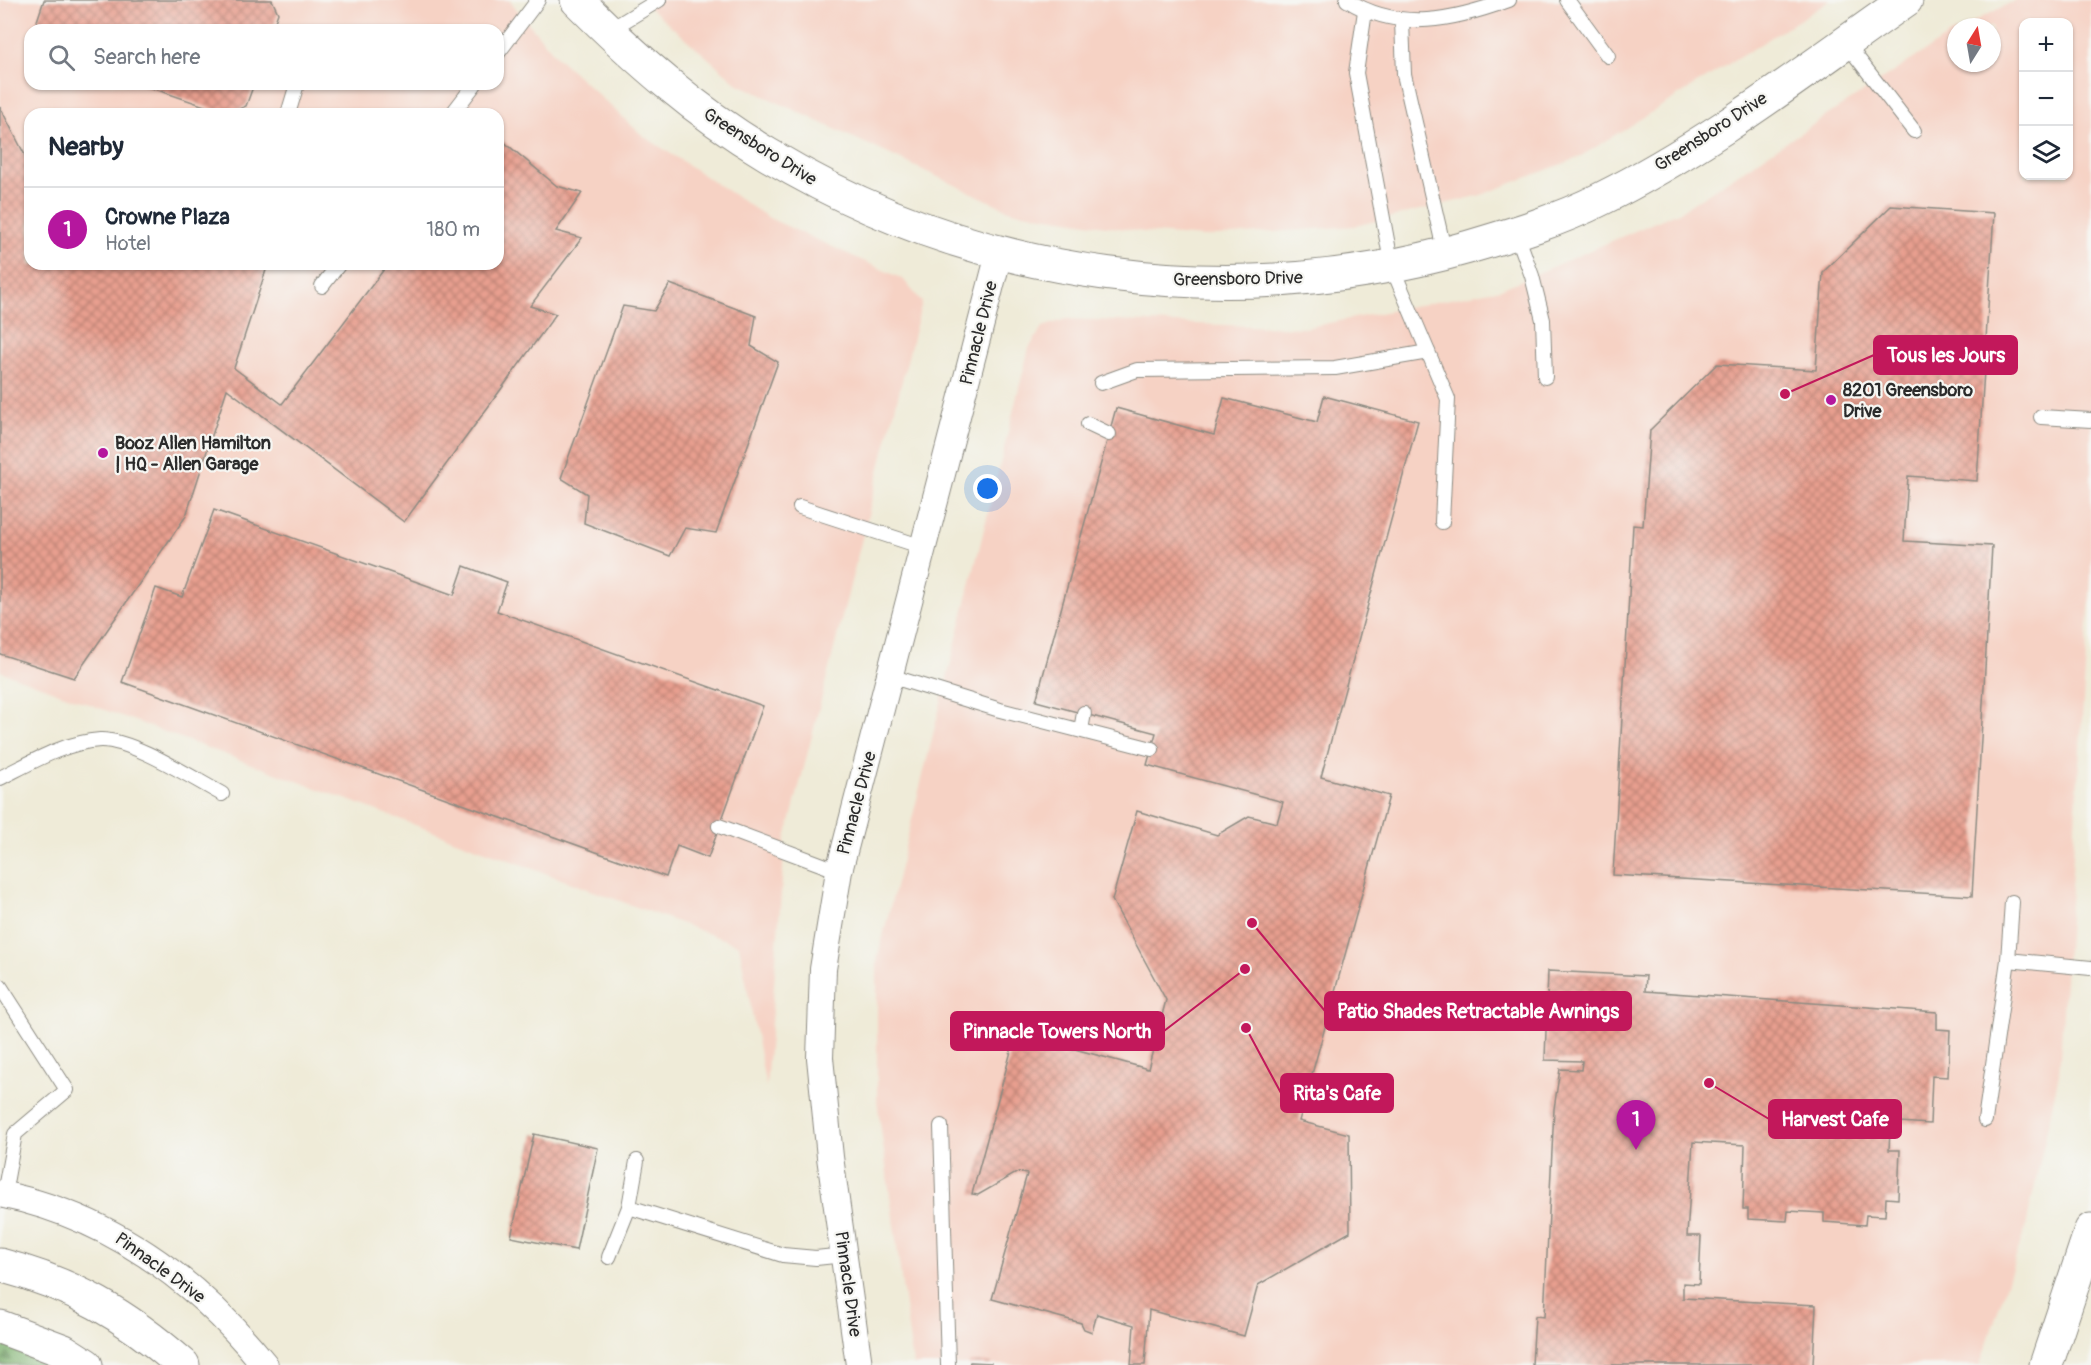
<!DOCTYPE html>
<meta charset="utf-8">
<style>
:root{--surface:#fff;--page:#f2f2f3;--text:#1f2937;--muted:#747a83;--line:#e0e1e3;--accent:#b5179e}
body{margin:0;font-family:Pangolin,sans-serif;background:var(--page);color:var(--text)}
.controls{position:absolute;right:18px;top:18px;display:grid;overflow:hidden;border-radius:12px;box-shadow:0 2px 4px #0004}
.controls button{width:54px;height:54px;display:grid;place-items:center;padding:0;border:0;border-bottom:2px solid var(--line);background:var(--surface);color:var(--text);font:30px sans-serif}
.compass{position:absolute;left:1947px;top:18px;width:54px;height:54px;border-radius:50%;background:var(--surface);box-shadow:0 2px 4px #0004;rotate:11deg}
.you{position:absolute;left:988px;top:489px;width:21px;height:21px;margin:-15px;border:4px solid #fff;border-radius:50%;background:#1a73e8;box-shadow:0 0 0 9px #1a73e833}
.badge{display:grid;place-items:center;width:39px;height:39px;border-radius:50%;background:var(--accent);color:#fff;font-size:20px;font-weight:700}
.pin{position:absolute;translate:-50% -50px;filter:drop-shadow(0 2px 3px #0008)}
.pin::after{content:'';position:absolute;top:32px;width:21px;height:18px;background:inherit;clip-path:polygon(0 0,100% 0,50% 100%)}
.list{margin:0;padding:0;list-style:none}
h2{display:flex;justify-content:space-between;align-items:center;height:78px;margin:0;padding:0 24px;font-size:26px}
h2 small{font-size:20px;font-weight:400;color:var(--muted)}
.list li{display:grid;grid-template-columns:39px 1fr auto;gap:18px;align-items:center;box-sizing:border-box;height:84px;padding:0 24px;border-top:2px solid var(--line)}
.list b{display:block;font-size:22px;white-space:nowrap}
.list p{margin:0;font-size:20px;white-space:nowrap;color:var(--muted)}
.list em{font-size:20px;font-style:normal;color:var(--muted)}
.icon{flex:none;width:33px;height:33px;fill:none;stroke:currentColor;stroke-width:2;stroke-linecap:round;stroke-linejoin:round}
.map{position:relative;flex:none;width:2091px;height:1365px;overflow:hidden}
.search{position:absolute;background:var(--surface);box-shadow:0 2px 4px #0004;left:24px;top:24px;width:480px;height:66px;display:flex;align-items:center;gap:15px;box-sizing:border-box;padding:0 21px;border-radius:18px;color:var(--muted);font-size:22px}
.panel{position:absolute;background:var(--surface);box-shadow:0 2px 4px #0004;left:24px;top:108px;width:480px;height:162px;border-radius:18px}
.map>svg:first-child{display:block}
.built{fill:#f6d2c4;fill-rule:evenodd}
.forest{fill:url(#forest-firs);stroke:#526e4c;stroke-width:1.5}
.building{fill:url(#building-cross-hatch)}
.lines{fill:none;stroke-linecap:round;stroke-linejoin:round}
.lane-casing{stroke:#8d8b82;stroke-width:16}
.street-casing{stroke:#8d8b82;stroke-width:28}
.secondary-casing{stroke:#8d8b82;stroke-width:35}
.highway-casing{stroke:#8d8b82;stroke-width:35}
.lane{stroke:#fff;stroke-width:14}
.street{stroke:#fff;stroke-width:26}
.secondary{stroke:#fff;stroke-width:33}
.highway{stroke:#fff;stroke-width:33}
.poi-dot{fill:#b5179e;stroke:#f6f6f2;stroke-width:2}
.labels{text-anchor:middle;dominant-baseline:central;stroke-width:4.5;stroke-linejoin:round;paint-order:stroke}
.street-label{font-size:18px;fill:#2b2b2b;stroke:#f6f6f2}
.poi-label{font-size:18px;font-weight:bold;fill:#2b2b2b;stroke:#f6f6f2;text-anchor:start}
.leader{fill:none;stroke:#c2185b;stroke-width:2}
.callout-dot{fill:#c2185b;stroke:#f6f6f2;stroke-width:2}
.callout{fill:#c2185b;stroke:#c2185b;stroke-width:2}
.callout-label{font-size:20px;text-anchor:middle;font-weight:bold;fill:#fff}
</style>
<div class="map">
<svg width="2091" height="1365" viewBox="0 0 2091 1365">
<defs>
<pattern id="forest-firs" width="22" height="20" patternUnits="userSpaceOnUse" patternTransform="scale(1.5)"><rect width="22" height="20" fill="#7ab06c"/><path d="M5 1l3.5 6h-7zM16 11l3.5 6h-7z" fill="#648f59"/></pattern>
<pattern id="building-cross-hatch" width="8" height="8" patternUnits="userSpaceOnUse" patternTransform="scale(1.5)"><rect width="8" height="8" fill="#e89f8f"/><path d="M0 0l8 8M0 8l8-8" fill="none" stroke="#bc8275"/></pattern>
</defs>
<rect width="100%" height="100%" fill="#f6f6f2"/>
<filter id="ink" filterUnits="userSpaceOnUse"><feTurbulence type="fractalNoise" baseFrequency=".0167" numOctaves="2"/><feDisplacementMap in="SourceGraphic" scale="12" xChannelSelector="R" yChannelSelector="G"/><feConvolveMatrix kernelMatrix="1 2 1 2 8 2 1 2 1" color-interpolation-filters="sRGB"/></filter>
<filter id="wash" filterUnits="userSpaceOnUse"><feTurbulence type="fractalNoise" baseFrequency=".008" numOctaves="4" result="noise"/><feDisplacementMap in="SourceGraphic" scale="24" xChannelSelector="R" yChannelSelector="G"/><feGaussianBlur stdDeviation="1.35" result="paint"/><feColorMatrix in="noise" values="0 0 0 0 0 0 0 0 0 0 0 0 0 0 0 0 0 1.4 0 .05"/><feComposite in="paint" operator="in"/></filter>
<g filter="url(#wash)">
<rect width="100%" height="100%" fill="#efebd8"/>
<g class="built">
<path d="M0 0H509L556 56 642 135 769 218 903 279 922 302 785 842 766 1087 739 945 0 671ZM30 30H498V84H30ZM30 114H498V264H30Z"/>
<polygon points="641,0 1831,0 1578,158 1481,195 1355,226 1203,237 1144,232 1011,211 738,84"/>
<path d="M2016 0H2091V577L2059 1074 2026 1226 1980 1365H913L877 1100V960L1029 348 1043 327 1066 319 1304 328 1501 289 1681 211 1956 31V63H1992V27H1963ZM2024 22H2068V176H2024Z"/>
</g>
<polygon class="forest" points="0,1341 29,1351 53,1365 0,1365"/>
<g id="blocks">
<g class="building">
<polygon points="44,0 272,0 278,13 272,30 34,30"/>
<polygon points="140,84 254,84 246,106 228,114"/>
<polygon points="0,107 30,165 30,264 268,264 234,368 282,404 388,264 498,264 498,137 557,186 582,193 556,231 582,238 530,306 556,314 404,522 227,389 186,516 74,678 0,654"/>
<polygon points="1891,206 1994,213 1977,481 1908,476 1904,541 1992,546 1972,896 1613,875 1633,525 1643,526 1650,430 1717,364 1816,370 1823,272"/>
<polygon points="670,284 756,316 751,346 778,362 716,533 685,528 670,556 584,523 587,494 561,478 623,306 654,311"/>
<polygon points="1324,396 1418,421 1321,777 1389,796 1299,1121 1349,1134 1350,1232 1258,1285 1244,1336 1149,1310 1145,1365 1131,1365 1134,1325 1097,1314 1092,1332 1084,1329 1081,1323 992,1299 1027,1174 1018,1172 978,1195 972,1194 1016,1033 1148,1069 1166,1000 1112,900 1137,811 1217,835 1249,816 1277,823 1283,802 1147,765 1156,733 1036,701 1116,408 1214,435 1224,398 1317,422"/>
<polygon points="214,510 454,595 464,566 507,582 497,611 763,706 708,858 677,846 666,877 122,682 156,588 182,597"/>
<polygon points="1548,971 1646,976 1645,991 1937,1012 1937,1029 1950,1030 1948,1077 1932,1076 1930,1124 1790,1115 1789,1125 1890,1130 1889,1150 1900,1150 1898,1199 1886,1198 1885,1216 1866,1215 1865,1225 1824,1222 1824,1213 1788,1211 1787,1221 1748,1219 1748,1209 1743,1209 1745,1145 1693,1142 1687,1236 1701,1236 1699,1284 1683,1283 1683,1298 1816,1305 1813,1365 1532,1365 1535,1316 1544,1317 1554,1109 1560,1069 1581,1070 1582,1061 1545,1060"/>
<polygon points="534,1134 598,1148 576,1250 511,1237"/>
<polygon points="970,1362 991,1363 991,1365 969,1365"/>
</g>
</g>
</g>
<g filter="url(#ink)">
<use href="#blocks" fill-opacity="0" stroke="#8d8b82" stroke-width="1.5"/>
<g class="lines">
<defs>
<g id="lane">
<path d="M1347 0C1400 33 1454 20 1509 0"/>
<polyline points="1567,0 1608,56"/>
<polyline points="1365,11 1356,73 1392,267 1448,399 1442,522"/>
<polyline points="1402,21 1404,74 1445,254"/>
<polyline points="608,31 659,0"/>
<polyline points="1845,42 1914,131"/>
<polyline points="498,53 538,0"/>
<polyline points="288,114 297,84"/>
<polyline points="452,114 475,84"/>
<polyline points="1516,232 1532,276 1543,320 1545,377"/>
<polyline points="322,286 339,264"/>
<polyline points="1101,383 1137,370 1335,368 1428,352"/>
<polyline points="2041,417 2091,420"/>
<polyline points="1088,424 1109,434"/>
<polyline points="800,507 923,547"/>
<polyline points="890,676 1000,710 1152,749"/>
<polyline points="1081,730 1084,713"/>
<path d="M0 778C30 763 65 742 100 740 132 739 192 778 222 794"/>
<polyline points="719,826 839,871"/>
<polyline points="2008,960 2091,968"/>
<polyline points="0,986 67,1090 15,1134 4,1194"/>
<polyline points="1985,1120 2008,960 2012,902"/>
<polyline points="941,1126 948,1365"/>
<polyline points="629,1207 783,1255 816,1258 844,1255"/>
<polyline points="609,1257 629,1207 637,1161"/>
</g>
<g id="street">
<path d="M0 1194C109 1216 196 1279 265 1365"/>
<polyline points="859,1365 830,1157 820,1058 823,969 839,871 999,254"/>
</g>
<g id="secondary">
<path d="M577 0C635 58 696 112 767 154 978 281 1232 315 1469 247 1513 234 1560 220 1601 199 1710 145 1807 69 1906 0"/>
<polyline points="2046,1365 2091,1230"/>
</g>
<g id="highway">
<path d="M0 1265C73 1284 126 1315 183 1365"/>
<polyline points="0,1327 64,1351 86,1365"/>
</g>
</defs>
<use href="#lane" class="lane-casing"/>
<use href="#street" class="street-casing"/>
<use href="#secondary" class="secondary-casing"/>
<use href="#highway" class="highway-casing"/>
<use href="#lane" class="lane"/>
<use href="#street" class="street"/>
<use href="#secondary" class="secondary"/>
<use href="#highway" class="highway"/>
</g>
</g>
<g class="poi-dot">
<circle cx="1831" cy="400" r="6"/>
<circle cx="103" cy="453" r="6"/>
</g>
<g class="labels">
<g class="street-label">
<text transform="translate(1711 132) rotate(-33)">Greensboro Drive</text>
<text transform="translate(760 147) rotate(32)">Greensboro Drive</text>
<text transform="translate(1238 279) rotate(-1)">Greensboro Drive</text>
<text transform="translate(979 333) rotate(-76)">Pinnacle Drive</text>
<text transform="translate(857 803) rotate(-75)">Pinnacle Drive</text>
<text transform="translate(160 1268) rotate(36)">Pinnacle Drive</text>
<text transform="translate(848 1284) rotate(82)">Pinnacle Drive</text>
</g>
<g class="poi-label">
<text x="1843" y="390">8201 Greensboro<tspan x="1843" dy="21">Drive</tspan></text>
<text x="115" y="443">Booz Allen Hamilton<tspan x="115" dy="21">| HQ - Allen Garage</tspan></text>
</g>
</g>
<path class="leader" d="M1785 394L1874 355M1252 923L1325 1011M1245 969L1164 1031M1246 1028L1281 1093M1709 1083L1769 1119"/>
<g class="callout-dot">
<circle cx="1785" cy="394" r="6"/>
<circle cx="1252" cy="923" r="6"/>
<circle cx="1245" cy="969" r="6"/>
<circle cx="1246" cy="1028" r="6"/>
<circle cx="1709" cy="1083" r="6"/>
</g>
<g class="callout">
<rect x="1874" y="336" width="143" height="38" rx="6"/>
<rect x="1325" y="992" width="306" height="38" rx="6"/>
<rect x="951" y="1012" width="213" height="38" rx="6"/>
<rect x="1281" y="1074" width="112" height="38" rx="6"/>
<rect x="1769" y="1100" width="132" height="38" rx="6"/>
</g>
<g class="callout-label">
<text x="1946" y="362">Tous les Jours</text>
<text x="1478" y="1018">Patio Shades Retractable Awnings</text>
<text x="1057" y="1038">Pinnacle Towers North</text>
<text x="1337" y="1100">Rita's Cafe</text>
<text x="1835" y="1126">Harvest Cafe</text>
</g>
</svg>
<div class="controls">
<button>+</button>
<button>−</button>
<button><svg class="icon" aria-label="layers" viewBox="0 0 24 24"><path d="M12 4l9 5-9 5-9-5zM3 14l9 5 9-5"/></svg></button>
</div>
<svg class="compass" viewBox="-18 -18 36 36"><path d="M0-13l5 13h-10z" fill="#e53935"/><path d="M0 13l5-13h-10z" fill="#747a83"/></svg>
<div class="you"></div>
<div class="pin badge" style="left:1636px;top:1150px">1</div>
<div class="search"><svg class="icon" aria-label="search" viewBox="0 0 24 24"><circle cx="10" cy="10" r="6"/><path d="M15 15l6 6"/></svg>Search here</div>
<section class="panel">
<h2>Nearby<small></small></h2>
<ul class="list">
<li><span class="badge">1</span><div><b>Crowne Plaza</b><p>Hotel</p></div><em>180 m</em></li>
</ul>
</section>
</div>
